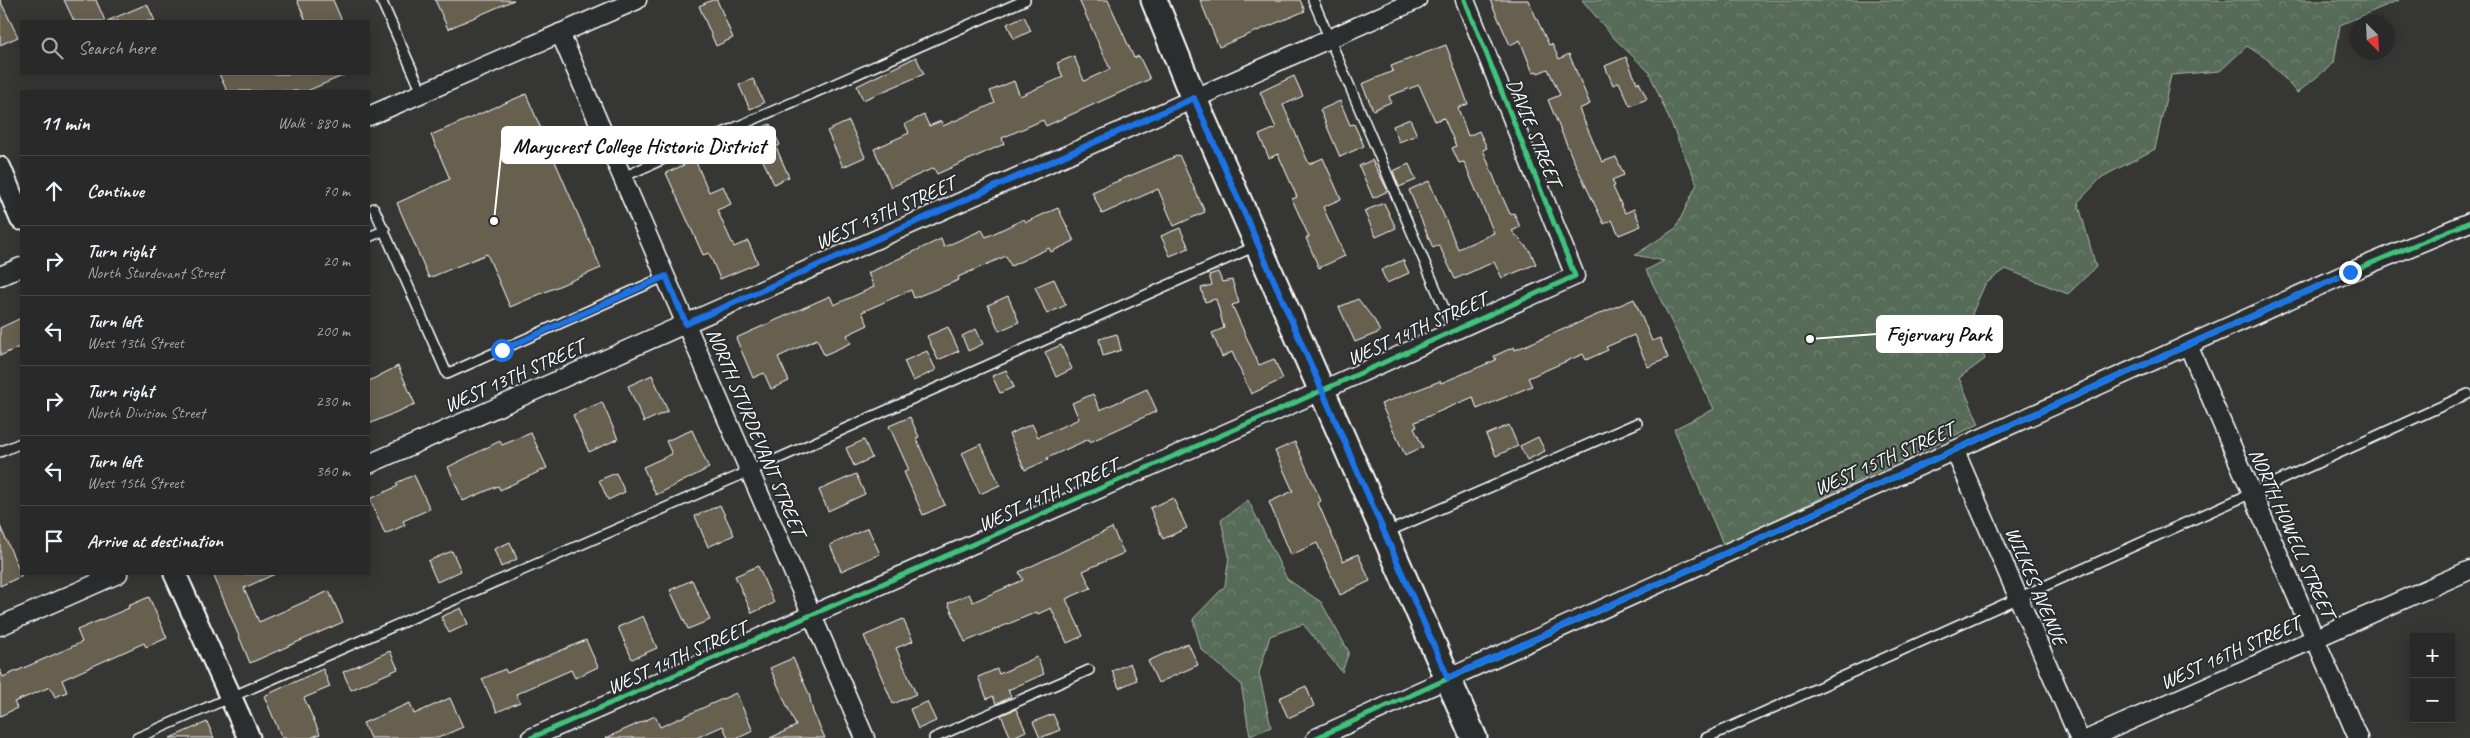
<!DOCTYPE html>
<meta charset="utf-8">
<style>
:root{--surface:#282928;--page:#343534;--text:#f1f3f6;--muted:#a5a6a8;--line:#444545}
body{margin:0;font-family:Caveat,sans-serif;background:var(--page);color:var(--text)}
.controls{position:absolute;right:15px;bottom:15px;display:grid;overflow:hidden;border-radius:0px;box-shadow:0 2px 12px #0003}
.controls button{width:45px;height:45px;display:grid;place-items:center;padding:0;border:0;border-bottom:1px solid var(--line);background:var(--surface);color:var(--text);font:25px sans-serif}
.compass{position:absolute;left:2350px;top:15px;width:45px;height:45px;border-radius:50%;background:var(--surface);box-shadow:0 2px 12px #0003;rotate:156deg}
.stop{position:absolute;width:15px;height:15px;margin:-11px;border:4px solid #1a73e8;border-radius:50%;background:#fff}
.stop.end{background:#1a73e8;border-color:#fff;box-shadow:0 1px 5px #0008}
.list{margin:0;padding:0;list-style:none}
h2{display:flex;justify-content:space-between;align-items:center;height:65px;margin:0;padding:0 20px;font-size:21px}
h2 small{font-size:16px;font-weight:400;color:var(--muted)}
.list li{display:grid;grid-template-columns:32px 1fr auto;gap:15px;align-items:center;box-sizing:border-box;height:70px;padding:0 20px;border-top:1px solid var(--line)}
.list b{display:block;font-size:19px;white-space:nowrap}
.list p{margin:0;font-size:16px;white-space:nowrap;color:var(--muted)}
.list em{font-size:16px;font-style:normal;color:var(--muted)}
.icon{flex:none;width:28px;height:28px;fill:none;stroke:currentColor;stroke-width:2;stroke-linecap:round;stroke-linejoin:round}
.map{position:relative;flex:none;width:2470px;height:738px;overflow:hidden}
.search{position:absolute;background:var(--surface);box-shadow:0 2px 12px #0003;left:20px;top:20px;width:350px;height:55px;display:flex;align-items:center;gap:12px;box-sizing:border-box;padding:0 18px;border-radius:0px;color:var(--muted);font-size:19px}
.panel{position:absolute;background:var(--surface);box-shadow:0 2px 12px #0003;left:20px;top:90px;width:350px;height:485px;border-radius:0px}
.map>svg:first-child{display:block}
.forest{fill:url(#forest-crowns);stroke:#abb6ac}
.building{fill:#686050;stroke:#fff}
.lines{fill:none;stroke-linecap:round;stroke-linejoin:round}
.service-casing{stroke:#fff;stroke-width:12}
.minor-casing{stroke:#fff;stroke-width:21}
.tertiary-casing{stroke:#fff;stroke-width:25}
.secondary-casing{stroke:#fff;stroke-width:29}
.service{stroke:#2a2d2e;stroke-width:9}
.minor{stroke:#2a2d2e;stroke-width:18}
.tertiary{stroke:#2a2d2e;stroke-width:21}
.secondary{stroke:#2a2d2e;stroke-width:25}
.cycleway-casing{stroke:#2a2d2e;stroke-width:8}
.cycleway{stroke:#40c37c;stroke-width:5}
.route{stroke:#1a73e8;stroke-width:6}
.labels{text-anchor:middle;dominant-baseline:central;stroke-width:4;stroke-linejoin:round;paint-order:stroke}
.street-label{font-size:20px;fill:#fff;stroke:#2a2d2e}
.leader{fill:none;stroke:#fff;stroke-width:2}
.callout-dot{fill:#fff;stroke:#2a2d2e;stroke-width:2}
.callout{fill:#fff;stroke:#fff;stroke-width:2}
.callout-label{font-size:21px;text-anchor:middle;font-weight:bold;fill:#111}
</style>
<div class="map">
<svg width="2470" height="738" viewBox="0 0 2470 738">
<defs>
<pattern id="forest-crowns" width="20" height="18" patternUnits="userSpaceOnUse" patternTransform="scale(1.25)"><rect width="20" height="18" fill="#576c58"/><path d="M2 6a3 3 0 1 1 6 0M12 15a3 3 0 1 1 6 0" fill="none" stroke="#708271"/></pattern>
</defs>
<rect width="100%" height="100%" fill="#363735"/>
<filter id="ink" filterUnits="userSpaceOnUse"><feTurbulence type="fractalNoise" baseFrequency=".02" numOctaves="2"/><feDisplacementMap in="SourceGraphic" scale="10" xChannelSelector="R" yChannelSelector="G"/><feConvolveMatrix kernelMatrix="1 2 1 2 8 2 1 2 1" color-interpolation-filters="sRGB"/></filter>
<g filter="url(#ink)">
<g class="forest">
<polygon points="1582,0 2399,0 2340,25 2334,63 2297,93 2267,59 2247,46 2220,71 2171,75 2155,149 2102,177 2078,202 2096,267 2068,294 2006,269 1985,284 1972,314 1985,359 1959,378 1979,424 1723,544 1674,429 1714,409 1646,270 1664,261 1635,255 1676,228 1697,184 1649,72 1614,38"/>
<polygon points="1248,500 1287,579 1321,602 1349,652 1342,672 1303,624 1270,636 1259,673 1271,727 1250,736 1241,684 1201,649 1193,619 1225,586 1229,556 1221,520"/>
</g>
<g class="building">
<polygon points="0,0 18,37 0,45"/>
<polygon points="64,0 96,0 105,21 74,21"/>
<polygon points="297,0 333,0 342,21 306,21"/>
<polygon points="435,0 514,0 448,29"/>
<polygon points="712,0 717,0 733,38 716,46 699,6"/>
<polygon points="1079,0 1108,0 1134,58 1139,56 1150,79 1046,126 1043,120 1002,138 1004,144 937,174 934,168 891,187 874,149 909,133 905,124 924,115 929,126 941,121 943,126 995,103 990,91 1014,81 1020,96 1063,77 1057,63 1074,56 1084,81 1110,69"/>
<polygon points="1200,0 1300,0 1305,11 1219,47"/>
<polygon points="1490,0 1528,0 1549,45 1552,44 1559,59 1569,54 1590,104 1579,109 1602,162 1616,157 1624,175 1612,180 1615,186 1613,187 1625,213 1634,209 1641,226 1619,235 1612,220 1604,224 1572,157 1548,100 1560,95 1548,69 1538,73 1537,71 1533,73 1520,40 1510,45"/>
<polygon points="147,4 155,21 107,21"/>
<polygon points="1024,16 1031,31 1014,39 1007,24"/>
<polygon points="1446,45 1468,104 1458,108 1468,136 1479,131 1487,148 1483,150 1497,185 1510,214 1514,213 1520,227 1512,231 1530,251 1536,264 1502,278 1494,262 1455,279 1439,245 1433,248 1409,190 1429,181 1458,249 1494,233 1464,162 1459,163 1452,148 1456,146 1444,118 1435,121 1419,85 1389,96 1391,102 1373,110 1362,84 1393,71 1391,66"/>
<polygon points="916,57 924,74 863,100 857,86"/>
<polygon points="1626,57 1637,83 1639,82 1647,99 1630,106 1619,82 1613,85 1605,66"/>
<polygon points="219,74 347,74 307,91 227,91"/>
<polygon points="1294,76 1303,96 1283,105 1309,164 1323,158 1341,199 1323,207 1345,256 1319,268 1306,238 1309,237 1292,199 1297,197 1278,154 1269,158 1259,135 1276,128 1260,92"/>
<polygon points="753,79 764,103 750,109 739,85"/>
<polygon points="526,94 601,268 510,307 487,254 429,278 397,203 450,179 431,135"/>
<polygon points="1340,101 1350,125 1354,124 1364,146 1340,157 1320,110"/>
<polygon points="1410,119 1417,135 1399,142 1393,126"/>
<polygon points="849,121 865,157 843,167 827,131"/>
<polygon points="770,124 780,145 776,147 789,177 774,184 750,133"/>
<polygon points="1179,155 1205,212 1174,226 1158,189 1102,214 1092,192"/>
<polygon points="695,160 709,192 723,186 731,204 717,210 734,247 748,241 758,263 720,279 709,253 703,255 666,173"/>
<polygon points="1372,160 1388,191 1373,198 1359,166"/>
<polygon points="1409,164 1416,180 1399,187 1393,171"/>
<polygon points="1384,203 1396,228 1376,237 1364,211"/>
<polygon points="1058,208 1074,241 1051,252 1049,248 1011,266 1006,256 958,277 959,280 914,298 911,290 862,312 868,325 847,335 851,343 824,355 817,339 778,357 789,381 771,389 764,373 753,378 736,338 830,296 834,305 874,287 868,273 941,239 944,247 982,230 986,237 1024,219 1026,222"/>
<polygon points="1180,228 1189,248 1170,256 1161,236"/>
<polygon points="1403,260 1409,273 1387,283 1381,270"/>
<polygon points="1218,272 1222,282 1232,280 1239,303 1232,305 1259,365 1274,359 1283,379 1251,394 1232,352 1222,357 1212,333 1224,328 1216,299 1205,302 1201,288 1212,285 1209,275"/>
<polygon points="1054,279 1066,305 1047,314 1035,287"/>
<polygon points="1008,296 1019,322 999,331 988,305"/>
<polygon points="1358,299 1375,321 1380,332 1355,342 1339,307"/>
<polygon points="1634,299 1652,341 1660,338 1668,358 1648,367 1634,335 1606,347 1608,350 1586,360 1583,354 1528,378 1532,386 1477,409 1473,397 1415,422 1417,427 1414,428 1423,447 1405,455 1381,404 1440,381 1441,383 1496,360 1494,356 1514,347 1515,350"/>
<polygon points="21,318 21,346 0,356 0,328"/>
<polygon points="948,327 959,351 938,360 927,336"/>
<polygon points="976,329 983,344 968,351 962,336"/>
<polygon points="1117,334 1121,350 1103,356 1099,339"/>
<polygon points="1061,345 1072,369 1056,377 1045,352"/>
<polygon points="927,351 936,370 913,381 904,361"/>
<polygon points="398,366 415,404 369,424 369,381"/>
<polygon points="1006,370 1014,387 1000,393 992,376"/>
<polygon points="652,375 668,411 644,422 628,386"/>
<polygon points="1147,389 1157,411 1090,442 1089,439 1047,458 1048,460 1025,470 1009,434 1032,424 1038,437 1079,419 1072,403 1093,394 1100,410"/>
<polygon points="602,402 618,439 589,452 573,415"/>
<polygon points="910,417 919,437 916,438 945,505 923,515 904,472 909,470 889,426"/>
<polygon points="1509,425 1518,446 1496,456 1486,435"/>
<polygon points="692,430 709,468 656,495 643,467 672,454 666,441"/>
<polygon points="531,433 547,468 500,490 498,486 463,501 448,467 500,441 502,445"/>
<polygon points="1538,437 1545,451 1527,460 1520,446"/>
<polygon points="864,440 872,458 854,466 846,448"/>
<polygon points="1295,442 1321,501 1318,503 1343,561 1358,554 1370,581 1340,595 1317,543 1291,555 1269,502 1293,491 1275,451"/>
<polygon points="981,444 1000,485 980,494 962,453"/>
<polygon points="616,473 625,492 608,500 599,480"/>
<polygon points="856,474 865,494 828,511 819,490"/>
<polygon points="414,475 430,509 403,521 405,525 385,534 370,499 398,486 396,483"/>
<polygon points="1173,498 1187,528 1163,539 1150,508"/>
<polygon points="720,505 734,535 708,547 695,516"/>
<polygon points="0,526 22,576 0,586"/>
<polygon points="868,528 880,554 841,571 830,545"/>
<polygon points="1112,528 1124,553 1083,571 1091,588 1066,599 1083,636 1067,643 1051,608 1038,614 1037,612 965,642 948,603 969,594 973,602 1023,580 1019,572"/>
<polygon points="510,542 517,559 501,567 494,549"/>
<polygon points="452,551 461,571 437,582 428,561"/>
<polygon points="758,566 774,603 752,613 735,576"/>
<polygon points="213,574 275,574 244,588 259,622 329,591 343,622 250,663"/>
<polygon points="692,580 710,620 688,629 670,590"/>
<polygon points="149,597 167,638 146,647 144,643 62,680 67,692 55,697 50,687 14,702 17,708 0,716 0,670 3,677 69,648 82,642 77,630 129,608 128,606"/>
<polygon points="461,608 468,624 449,633 441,617"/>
<polygon points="643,616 657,648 632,659 618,627"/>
<polygon points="903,619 913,641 896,648 916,694 893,704 864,636"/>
<polygon points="586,640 598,667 575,678 571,670 516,694 520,702 497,712 482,679 505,669 507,673"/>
<polygon points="1188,643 1198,665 1158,683 1148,661"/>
<polygon points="390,651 398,669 351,690 343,672"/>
<polygon points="1037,657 1044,674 1008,690 1011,697 996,704 993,696 987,699 978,677 997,669 999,674"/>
<polygon points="793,658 809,694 813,712 825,738 770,738 796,726 770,668"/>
<polygon points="1130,663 1137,680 1119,688 1112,671"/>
<polygon points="323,669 330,687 304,698 320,734 310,738 282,738 264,696"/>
<polygon points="1306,686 1314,706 1288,718 1279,698"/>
<polygon points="736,693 753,731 738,738 728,738 723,726 696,738 606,738 655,716 660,727"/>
<polygon points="450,698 463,727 438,738 370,738 363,723 410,703 414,714"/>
<polygon points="927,702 936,721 918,729 910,709"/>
<polygon points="1016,709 1026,731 1011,738 1001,715"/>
<polygon points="1053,714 1060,730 1040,738 1033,722"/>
<polygon points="207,722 214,738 170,738"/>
</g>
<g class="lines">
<defs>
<g id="service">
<polyline points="381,0 422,92"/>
<polyline points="1313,0 1453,329"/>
<polyline points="623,177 1025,0"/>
<polyline points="374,208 447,374 666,276"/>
<polyline points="369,237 385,230"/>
<polyline points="0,452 21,443"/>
<polyline points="1385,533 1637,423"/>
<polyline points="137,738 750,471 1256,246"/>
<polyline points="934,738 1089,670"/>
<polyline points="1706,738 2252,493 2468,394"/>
</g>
<g id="minor">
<polyline points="560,33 865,738"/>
<polyline points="369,116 637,0"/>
<polyline points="0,276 21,267"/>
<polyline points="2188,345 2358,738"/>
<polyline points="1955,451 2079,738"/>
<polyline points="369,464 1417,0"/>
<polyline points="0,626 118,574"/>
<polyline points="531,738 1272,413 1575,276 1465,0"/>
<polyline points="1316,738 2350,272 2470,222"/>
<polyline points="2090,738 2470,570"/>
</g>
<g id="tertiary">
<polyline points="0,168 21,219"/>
<polyline points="175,574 249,738"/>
</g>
<polyline id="secondary" points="1154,0 1194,99 1474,738"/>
</defs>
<use href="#service" class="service-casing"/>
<use href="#minor" class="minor-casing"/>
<use href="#tertiary" class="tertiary-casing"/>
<use href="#secondary" class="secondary-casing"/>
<use href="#service" class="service"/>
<use href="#minor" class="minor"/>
<use href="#tertiary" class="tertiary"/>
<use href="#secondary" class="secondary"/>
<defs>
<g id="cycleway">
<polyline points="531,738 1272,413 1575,276 1465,0"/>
<polyline points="1316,738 2350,272 2470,222"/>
</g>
</defs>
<use href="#cycleway" class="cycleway-casing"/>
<use href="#cycleway" class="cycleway"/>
</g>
</g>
<g class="lines" filter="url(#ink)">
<polyline class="route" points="502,350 666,276 686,324 1194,98 1448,678 2350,272"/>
</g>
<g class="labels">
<g class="street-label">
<text transform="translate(1534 132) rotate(68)">DAVIE STREET</text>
<text transform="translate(885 213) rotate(-24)">WEST 13TH STREET</text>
<text transform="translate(1417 329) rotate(-24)">WEST 14TH STREET</text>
<text transform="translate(514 376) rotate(-24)">WEST 13TH STREET</text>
<text transform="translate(756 432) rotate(67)">NORTH STURDEVANT STREET</text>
<text transform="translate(1884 459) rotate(-24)">WEST 15TH STREET</text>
<text transform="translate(1048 495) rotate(-24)">WEST 14TH STREET</text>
<text transform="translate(2292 533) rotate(66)">NORTH HOWELL STREET</text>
<text transform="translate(2036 586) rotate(67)">WILKES AVENUE</text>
<text transform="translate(2230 653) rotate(-24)">WEST 16TH STREET</text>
<text transform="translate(677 658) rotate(-24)">WEST 14TH STREET</text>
</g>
</g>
<path class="leader" d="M494 221L502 145M1810 339L1877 334"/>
<g class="callout-dot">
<circle cx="494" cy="221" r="5"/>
<circle cx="1810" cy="339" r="5"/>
</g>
<g class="callout">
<rect x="502" y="127" width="273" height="36" rx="5"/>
<rect x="1877" y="316" width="125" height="36" rx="5"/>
</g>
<g class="callout-label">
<text x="639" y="153">Marycrest College Historic District</text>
<text x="1939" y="341">Fejervary Park</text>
</g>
</svg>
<div class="controls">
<button>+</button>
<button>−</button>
</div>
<svg class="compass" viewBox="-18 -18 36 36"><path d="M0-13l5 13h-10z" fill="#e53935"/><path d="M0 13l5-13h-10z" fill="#a5a6a8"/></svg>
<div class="stop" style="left:502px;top:350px"></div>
<div class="stop end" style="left:2350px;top:272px"></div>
<div class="search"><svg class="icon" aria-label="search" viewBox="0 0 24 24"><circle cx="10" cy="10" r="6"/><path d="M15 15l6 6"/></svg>Search here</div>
<section class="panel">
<h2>11 min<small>Walk · 880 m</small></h2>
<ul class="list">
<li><svg class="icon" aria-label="ahead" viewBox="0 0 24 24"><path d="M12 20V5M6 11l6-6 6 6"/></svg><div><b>Continue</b></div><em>70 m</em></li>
<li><svg class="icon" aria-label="right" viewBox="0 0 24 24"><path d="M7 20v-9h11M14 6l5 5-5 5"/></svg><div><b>Turn right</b><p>North Sturdevant Street</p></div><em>20 m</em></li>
<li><svg class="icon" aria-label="left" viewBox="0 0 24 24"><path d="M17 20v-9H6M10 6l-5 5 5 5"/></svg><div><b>Turn left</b><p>West 13th Street</p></div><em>200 m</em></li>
<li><svg class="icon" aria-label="right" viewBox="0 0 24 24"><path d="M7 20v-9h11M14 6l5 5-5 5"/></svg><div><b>Turn right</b><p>North Division Street</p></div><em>230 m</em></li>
<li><svg class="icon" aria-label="left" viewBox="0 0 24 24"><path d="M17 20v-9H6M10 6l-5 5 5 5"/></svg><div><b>Turn left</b><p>West 15th Street</p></div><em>360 m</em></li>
<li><svg class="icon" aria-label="arrive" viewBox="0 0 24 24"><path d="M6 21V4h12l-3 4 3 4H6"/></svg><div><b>Arrive at destination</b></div></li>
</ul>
</section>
</div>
